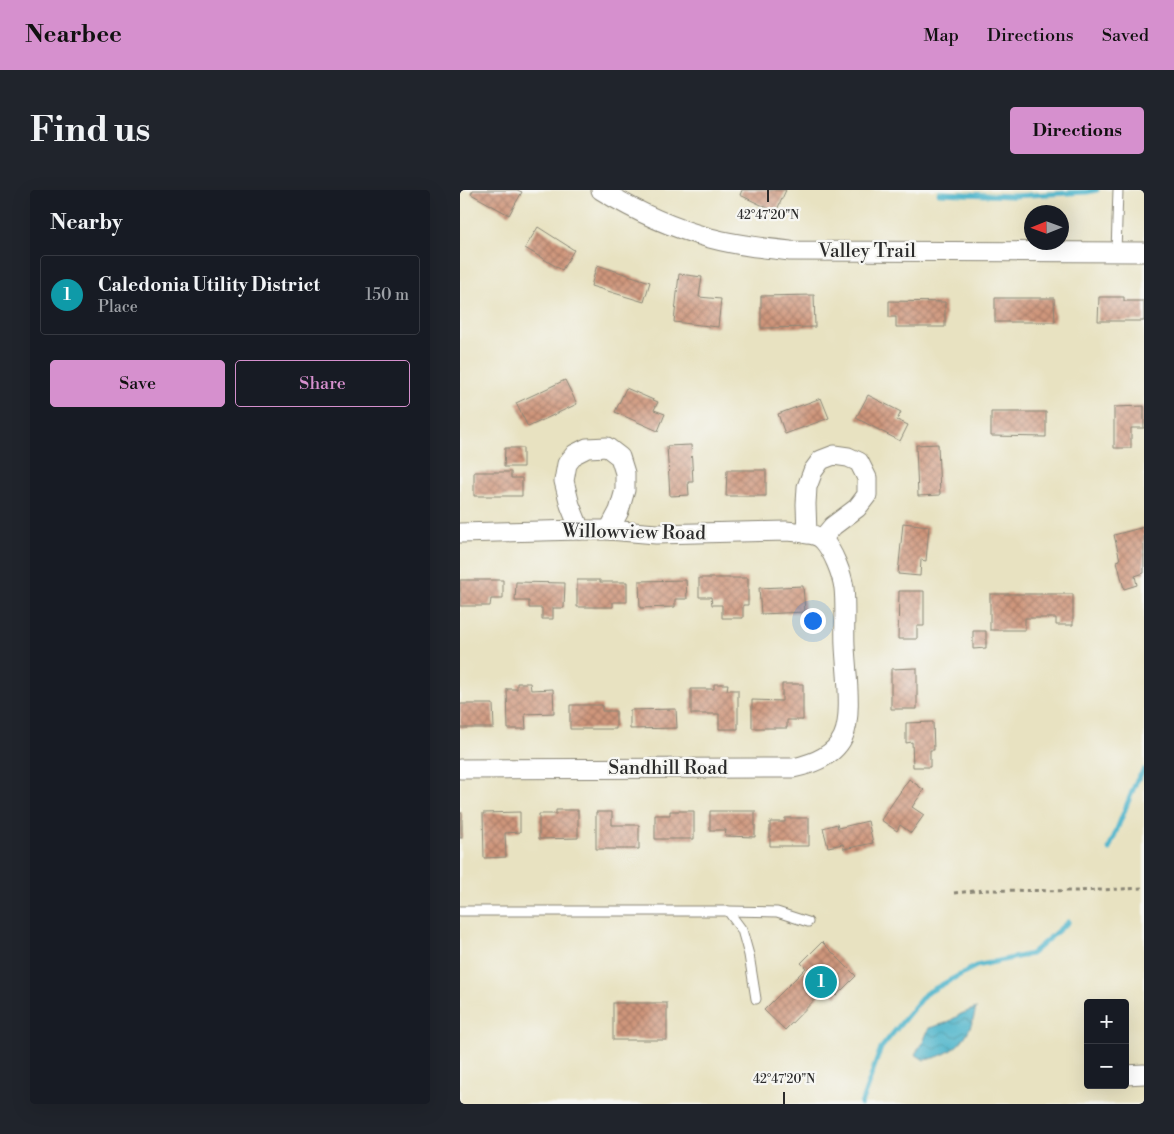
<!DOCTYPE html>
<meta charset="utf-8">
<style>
:root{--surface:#171b24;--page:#20242c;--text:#f1f3f6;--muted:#9ea1a6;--line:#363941;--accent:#d690ce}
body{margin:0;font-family:"Libre Bodoni",serif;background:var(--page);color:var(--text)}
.controls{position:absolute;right:15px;bottom:15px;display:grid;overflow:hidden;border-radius:5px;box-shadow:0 5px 20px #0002}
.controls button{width:45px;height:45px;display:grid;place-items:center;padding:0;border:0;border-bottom:1px solid var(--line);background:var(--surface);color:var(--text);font:25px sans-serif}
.compass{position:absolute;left:564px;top:15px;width:45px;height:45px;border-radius:50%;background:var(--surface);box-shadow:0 5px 20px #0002;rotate:269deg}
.you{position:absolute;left:352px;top:430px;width:18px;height:18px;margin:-12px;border:4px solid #fff;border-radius:50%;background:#1a73e8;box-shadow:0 0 0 8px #1a73e833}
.badge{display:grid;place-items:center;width:32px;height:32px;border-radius:50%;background:var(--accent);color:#fff;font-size:16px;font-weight:700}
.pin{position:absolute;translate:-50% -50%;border:2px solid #fff;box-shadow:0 1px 5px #0006}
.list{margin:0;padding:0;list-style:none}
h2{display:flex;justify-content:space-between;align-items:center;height:65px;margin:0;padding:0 20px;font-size:21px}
h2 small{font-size:16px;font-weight:400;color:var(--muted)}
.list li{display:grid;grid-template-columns:32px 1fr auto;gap:15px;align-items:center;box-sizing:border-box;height:80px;margin:0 10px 10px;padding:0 10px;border:1px solid var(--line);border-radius:5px}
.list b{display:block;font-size:19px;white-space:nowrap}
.list p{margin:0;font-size:16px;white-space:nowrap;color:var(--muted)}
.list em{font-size:16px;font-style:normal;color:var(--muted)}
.actions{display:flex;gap:10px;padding:15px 20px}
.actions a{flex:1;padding:11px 0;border:1px solid var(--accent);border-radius:5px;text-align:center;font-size:18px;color:var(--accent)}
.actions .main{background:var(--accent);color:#111}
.map{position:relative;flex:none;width:684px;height:914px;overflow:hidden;border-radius:5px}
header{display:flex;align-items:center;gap:30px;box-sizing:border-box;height:70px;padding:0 25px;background:var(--accent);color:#111}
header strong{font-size:24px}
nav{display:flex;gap:28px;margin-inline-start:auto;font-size:18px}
.intro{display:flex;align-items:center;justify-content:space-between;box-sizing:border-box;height:120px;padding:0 30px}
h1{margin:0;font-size:35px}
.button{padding:12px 22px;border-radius:5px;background:var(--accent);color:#111;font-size:18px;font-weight:700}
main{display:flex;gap:30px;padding:0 30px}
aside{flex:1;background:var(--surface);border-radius:5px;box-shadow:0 5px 20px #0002}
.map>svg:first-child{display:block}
.water{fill:url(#water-waves);stroke:#3c707a}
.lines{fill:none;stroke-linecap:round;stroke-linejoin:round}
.stream{stroke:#4cb4ca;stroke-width:5}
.building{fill:url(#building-cross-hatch)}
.service-casing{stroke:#8a8676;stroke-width:11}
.minor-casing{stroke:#8a8676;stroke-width:21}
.path{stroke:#8a8676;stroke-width:3;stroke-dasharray:4 4;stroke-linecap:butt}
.service{stroke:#fff;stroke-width:9}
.minor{stroke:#fff;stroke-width:19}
.ticks{fill:none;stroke:#2b2b2b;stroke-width:2}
.labels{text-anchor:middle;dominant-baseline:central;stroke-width:4.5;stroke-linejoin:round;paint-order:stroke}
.street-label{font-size:19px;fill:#2b2b2b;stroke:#f6f6f2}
.ticks-label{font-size:12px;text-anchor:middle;fill:#2b2b2b;stroke:#f6f6f2;stroke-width:4.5;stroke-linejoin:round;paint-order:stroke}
</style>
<header>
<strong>Nearbee</strong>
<nav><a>Map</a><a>Directions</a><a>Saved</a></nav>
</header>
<div class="intro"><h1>Find us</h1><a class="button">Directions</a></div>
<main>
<aside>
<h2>Nearby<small></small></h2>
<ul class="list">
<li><span class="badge" style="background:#0f9aa8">1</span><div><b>Caledonia Utility District</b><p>Place</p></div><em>150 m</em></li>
</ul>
<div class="actions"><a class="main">Save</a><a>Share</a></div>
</aside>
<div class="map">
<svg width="684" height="914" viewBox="0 0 684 914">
<defs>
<pattern id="water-waves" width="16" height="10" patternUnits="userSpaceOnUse" patternTransform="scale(1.25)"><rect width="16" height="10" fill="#4cb4ca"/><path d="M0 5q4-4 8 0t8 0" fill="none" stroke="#3f93a4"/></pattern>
<pattern id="building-cross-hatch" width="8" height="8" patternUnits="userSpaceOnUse" patternTransform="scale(1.25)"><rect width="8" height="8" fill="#cf967c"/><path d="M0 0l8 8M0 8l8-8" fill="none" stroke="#a87b66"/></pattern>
</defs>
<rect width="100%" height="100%" fill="#f6f6f2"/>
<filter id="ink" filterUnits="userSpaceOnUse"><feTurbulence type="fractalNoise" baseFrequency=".02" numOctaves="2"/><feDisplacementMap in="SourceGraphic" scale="10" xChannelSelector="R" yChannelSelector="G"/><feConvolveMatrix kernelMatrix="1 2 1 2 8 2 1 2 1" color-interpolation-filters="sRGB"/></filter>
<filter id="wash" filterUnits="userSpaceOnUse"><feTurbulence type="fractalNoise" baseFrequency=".0096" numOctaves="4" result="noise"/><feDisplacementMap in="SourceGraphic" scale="20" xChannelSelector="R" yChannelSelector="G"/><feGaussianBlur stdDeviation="1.12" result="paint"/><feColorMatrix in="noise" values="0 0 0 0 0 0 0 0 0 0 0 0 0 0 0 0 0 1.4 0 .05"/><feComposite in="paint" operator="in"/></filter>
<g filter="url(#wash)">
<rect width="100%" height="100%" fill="#e8e2c1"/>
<path class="water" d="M516 818C510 849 494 865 464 870L455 864 463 852 469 838 486 833 501 824Z"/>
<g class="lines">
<g class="stream">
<polyline points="479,3 552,6 627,2 637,0"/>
<polyline points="649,659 676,592 684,580"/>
<polyline points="401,914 421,858 465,804 516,776 571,764 608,732"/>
</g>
</g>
<g id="blocks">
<g class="building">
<polygon points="13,0 57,0 62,2 49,25 11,4"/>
<polygon points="282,0 326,0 316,22 280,5"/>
<polygon points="78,37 114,60 102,80 65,58"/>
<polygon points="137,75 190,92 184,112 131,96"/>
<polygon points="219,84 242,87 239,107 261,109 258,137 214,132"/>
<polygon points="354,105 355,137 301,138 301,106"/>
<polygon points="639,107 664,107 664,111 684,111 684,131 638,131"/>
<polygon points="535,108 594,108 595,132 535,132"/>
<polygon points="429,111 485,112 485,137 436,137 436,127 429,127"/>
<polygon points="105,190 117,214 68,237 56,213"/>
<polygon points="166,198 198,212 194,220 205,224 198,241 155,222"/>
<polygon points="408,205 441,222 437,230 448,235 440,251 396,228"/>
<polygon points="361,208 369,228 325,244 318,224"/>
<polygon points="684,216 684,238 671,238 671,258 654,258 654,217"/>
<polygon points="531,222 586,222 586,247 531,246"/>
<polygon points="478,254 480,305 458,306 456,255"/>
<polygon points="231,255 233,292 228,292 229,305 210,306 207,256"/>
<polygon points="45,258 63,258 63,277 44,277"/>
<polygon points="267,280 306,280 306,306 266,306"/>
<polygon points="14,282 51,282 51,288 62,288 62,306 14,306"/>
<polygon points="443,333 469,336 466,371 461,370 460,386 438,384"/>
<polygon points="684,337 684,383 675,386 677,395 664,399 657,371 660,370 654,345"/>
<polygon points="239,388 288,388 288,415 283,415 283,428 262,428 262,415 252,415 251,407 239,407"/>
<polygon points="0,390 43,390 43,409 31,409 30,416 0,416"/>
<polygon points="117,390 140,390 140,392 167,392 167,412 153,412 153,417 117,417"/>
<polygon points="226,390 227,409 215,409 215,417 180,418 179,391"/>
<polygon points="56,392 105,393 104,418 93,418 93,429 82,429 82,418 69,418 69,411 55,411"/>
<polygon points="343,396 345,422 301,424 299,398"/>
<polygon points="439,401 464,401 464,436 457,436 457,449 438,449"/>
<polygon points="530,404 613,404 613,435 596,435 596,428 565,428 565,440 530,440"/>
<polygon points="513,441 526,441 526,458 513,459"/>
<polygon points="457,478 457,519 431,519 431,479"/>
<polygon points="57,493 70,493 71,500 93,499 94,523 65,524 66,539 48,539 47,499 57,499"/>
<polygon points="254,494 268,494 267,500 278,500 278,539 259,539 259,524 231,524 231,499 254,499"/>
<polygon points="322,494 343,494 343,530 327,530 327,538 292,538 292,510 322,511"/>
<polygon points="0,514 33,514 34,538 0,538"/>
<polygon points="110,515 142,515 142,521 156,521 156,539 110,539"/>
<polygon points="216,519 217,538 170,539 170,520"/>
<polygon points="473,532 474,560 470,560 470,577 453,577 452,552 446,553 446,533"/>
<polygon points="449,589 464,600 452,617 464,625 451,643 440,635 437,641 421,630"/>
<polygon points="96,620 118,620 118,648 79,649 79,624 96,624"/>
<polygon points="210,621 234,621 234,649 195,649 195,625 210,625"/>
<polygon points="250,621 295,621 295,647 265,646 266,640 250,640"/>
<polygon points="60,622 60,642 45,643 46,667 24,668 23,623"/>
<polygon points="136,622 152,622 152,635 179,635 179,659 136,659"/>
<rect x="0" y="623" width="2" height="25"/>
<polygon points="325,628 349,628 349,656 310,656 310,632 325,632"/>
<polygon points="408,631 413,653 384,659 383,654 368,657 363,638 377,634 378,638"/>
<polygon points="362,752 396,786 376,806 367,797 325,840 304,820 346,778 341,773"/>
<rect x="153" y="813" width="54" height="37"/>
</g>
</g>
</g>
<g filter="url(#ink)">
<use href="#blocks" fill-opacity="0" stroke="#8a8676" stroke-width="1"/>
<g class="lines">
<defs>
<g id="service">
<polyline points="656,62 658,0"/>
<polyline points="0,721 268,721 317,722 348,732"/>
<polyline points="268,721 282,740 289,765 296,809"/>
</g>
<g id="minor">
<path d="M141 0C175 21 212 38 250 48 276 55 303 58 330 61L684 62"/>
<polyline points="120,340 110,315 104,291 107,274 115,264 127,258 147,257 160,267 165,283 165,300 159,321 149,340"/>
<path d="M0 343 120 340H149L196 344 326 341C335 342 356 343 363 350 373 361 382 384 384 398 386 417 384 437 385 456 386 480 393 526 383 547 374 566 352 574 333 578L0 579"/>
<polyline points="347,344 346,314 347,297 353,281 361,270 374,265 388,267 399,272 407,288 407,305 397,318 373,336 362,349"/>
<polyline points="665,885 684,884"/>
</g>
</defs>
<use href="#service" class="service-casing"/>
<use href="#minor" class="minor-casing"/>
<polyline class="path" points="494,703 525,700 617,701 684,698"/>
<use href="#service" class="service"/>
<use href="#minor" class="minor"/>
</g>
</g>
<path class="ticks" d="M308 0V12M324 902V914"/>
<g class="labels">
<g class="street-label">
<text x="407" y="61">Valley Trail</text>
<text transform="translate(174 342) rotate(1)">Willowview Road</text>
<text x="208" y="578">Sandhill Road</text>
</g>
</g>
<g class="ticks-label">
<text x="308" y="29">42°47'20"N</text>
<text x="324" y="893">42°47'20"N</text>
</g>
</svg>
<div class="controls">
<button>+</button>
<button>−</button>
</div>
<svg class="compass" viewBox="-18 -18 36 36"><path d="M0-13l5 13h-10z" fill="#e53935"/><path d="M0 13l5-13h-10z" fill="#9ea1a6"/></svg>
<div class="you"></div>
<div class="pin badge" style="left:361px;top:792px;background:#0f9aa8">1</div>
</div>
</main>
